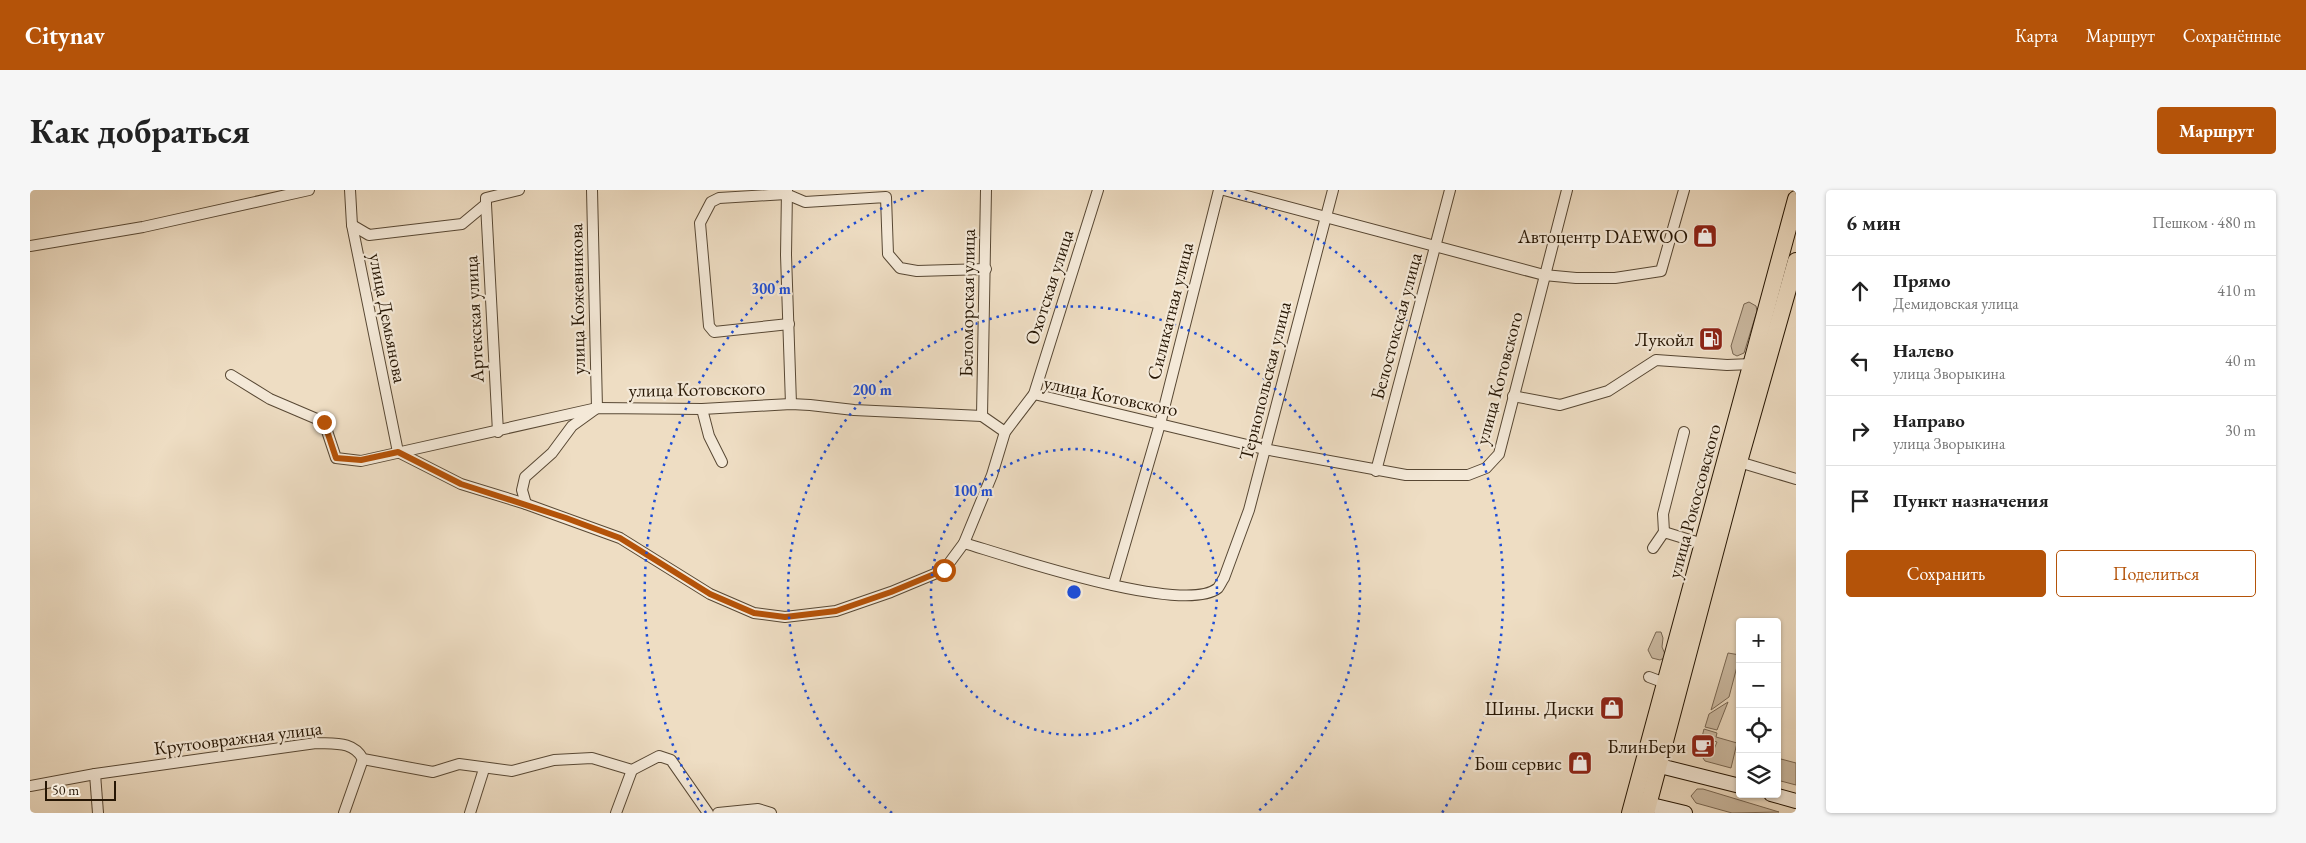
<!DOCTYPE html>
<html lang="ru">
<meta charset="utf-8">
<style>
:root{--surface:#fff;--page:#f6f6f6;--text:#222;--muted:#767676;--line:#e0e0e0;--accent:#b45309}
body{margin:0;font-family:"EB Garamond",serif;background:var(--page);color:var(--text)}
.controls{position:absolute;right:15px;bottom:15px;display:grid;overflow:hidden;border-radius:5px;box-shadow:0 1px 4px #0004}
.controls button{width:45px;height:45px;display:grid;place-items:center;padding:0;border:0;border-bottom:1px solid var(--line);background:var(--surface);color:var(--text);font:25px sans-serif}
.scale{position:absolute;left:15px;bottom:12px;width:71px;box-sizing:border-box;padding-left:5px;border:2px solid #261604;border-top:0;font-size:14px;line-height:18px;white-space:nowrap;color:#261604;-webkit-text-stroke:4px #f4e9d8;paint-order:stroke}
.stop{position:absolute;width:15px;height:15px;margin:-11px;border:4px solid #b45309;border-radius:50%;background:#fff}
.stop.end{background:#b45309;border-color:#fff;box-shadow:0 1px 5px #0008}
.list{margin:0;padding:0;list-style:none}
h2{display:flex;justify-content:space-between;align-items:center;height:65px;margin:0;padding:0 20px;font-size:21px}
h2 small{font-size:16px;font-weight:400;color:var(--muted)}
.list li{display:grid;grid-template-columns:32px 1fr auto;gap:15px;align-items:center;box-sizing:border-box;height:70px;padding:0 20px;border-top:1px solid var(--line)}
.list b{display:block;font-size:19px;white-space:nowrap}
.list p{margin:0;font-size:16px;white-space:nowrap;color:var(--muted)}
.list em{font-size:16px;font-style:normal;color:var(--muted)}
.actions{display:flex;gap:10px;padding:15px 20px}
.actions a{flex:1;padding:11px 0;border:1px solid var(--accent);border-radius:5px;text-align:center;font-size:18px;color:var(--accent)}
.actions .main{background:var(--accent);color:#fff}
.icon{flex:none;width:28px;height:28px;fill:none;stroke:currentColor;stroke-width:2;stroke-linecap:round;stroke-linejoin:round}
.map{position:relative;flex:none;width:1766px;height:623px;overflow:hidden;border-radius:5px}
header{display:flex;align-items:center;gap:30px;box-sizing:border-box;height:70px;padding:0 25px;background:var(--accent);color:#fff}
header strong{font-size:24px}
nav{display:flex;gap:28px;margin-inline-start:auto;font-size:18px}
.intro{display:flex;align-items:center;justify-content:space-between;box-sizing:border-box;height:120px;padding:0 30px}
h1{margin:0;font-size:35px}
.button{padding:12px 22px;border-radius:5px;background:var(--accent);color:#fff;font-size:18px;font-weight:700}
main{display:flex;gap:30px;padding:0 30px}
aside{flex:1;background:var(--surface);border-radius:5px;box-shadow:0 1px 4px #0004}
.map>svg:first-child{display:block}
.green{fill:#ccbba3;stroke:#796854}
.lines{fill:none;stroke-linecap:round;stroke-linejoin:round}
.minor-casing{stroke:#584834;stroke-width:12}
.secondary-casing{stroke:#261604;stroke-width:16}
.trunk-casing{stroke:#261604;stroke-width:18}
.minor{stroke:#f4e9d8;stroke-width:10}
.secondary{stroke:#f4e9d8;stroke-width:14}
.trunk{stroke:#eeddc3;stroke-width:16}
.route{stroke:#b45309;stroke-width:6}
.ring{fill:none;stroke:#1d4ed8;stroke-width:2.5;stroke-dasharray:2.5 5}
.labels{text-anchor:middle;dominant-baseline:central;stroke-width:4.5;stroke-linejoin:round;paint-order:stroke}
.poi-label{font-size:19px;fill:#261604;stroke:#f4e9d8;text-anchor:end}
.street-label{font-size:19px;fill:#261604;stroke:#f4e9d8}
.centre{fill:#1d4ed8;stroke:#f4e9d8;stroke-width:2.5}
.ring-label{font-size:15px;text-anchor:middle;font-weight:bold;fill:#1d4ed8;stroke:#f4e9d8;stroke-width:4.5;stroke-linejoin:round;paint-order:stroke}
</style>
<header>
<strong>Citynav</strong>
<nav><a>Карта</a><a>Маршрут</a><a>Сохранённые</a></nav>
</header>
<div class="intro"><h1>Как добраться</h1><a class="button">Маршрут</a></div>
<main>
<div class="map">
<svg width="1766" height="623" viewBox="0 0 1766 623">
<rect width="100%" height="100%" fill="#eeddc3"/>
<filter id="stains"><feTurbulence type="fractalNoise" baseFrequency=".004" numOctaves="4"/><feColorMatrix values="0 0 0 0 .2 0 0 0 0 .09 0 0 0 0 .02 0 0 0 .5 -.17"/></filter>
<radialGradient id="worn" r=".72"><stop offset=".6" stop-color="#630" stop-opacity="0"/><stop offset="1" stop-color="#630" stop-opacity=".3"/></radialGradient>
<g class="green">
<polygon points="1719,112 1726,116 1727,121 1714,163 1707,166 1703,164 1701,156 1714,114"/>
<polygon points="1626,442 1631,442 1633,448 1632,457 1635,464 1634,468 1630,470 1622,468 1618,460"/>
<polygon points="1698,463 1710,465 1699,507 1681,520"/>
<polygon points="1698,512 1687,540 1675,537 1679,524"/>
<polygon points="1674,539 1687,543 1686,547 1707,553 1701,578 1675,571 1669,562 1682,564 1687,552 1672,547"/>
<polygon points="1751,569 1766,573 1766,595 1747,590 1747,577"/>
<polygon points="1667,599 1673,599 1749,622 1702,623 1666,613 1661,606"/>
</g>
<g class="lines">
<defs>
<g id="minor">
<polyline points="320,0 322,35 368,262"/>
<polyline points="757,0 756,65 761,214"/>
<polyline points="1194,0 1514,85 1546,88 1585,88 1631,81 1654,0"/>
<polyline points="456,14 468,242"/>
<polyline points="322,35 339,45 432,34 456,14 456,8 489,0"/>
<polyline points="0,56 113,37 279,0"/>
<polyline points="759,134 684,142 679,136 670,33 681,12 689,8 756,4 775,12 856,7 858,64 870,78 887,81 956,79"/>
<polyline points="201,185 240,209 294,232 306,268 331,271 567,218 672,219 761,214 780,215 824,220 952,226 975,242"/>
<polyline points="1004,204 1234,259 1376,285 1438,285 1456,278 1469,264 1537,0"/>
<polyline points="1483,206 1530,215 1578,201 1626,170 1697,175 1722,174"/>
<polyline points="672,219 679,246 692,272"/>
<polyline points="952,226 956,0"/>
<polyline points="368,262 431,294 496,314 590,348 680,404 724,423 755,427 806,421 861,402 914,380 934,353 962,285 975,242 1004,204 1068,0"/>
<polyline points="1709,272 1766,289"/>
<polyline points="1346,281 1420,0"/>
<polyline points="496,314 492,300 495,287 522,263 542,236 567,218 562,0"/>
<polyline points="1634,342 1633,324 1654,242"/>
<path d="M934 353C978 366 1154 426 1188 398 1190 395 1192 391 1194 388L1219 320 1303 0"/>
<polyline points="1623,358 1634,342 1673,354"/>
<polyline points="1083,395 1130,234 1189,0"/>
<polyline points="1619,487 1635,493"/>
<polyline points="65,584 68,623"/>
<path d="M0 596 65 584 286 553C305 554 323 551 333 569L403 582 429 574 482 581 524 570 562 568 602 580 629 566 641 570 678 623"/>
<polyline points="314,623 333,569"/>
<polyline points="440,623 454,579"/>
<polyline points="586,623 602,580"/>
<polyline points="688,623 728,619 741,623"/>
</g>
<g id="secondary">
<polyline points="1618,573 1710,596"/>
<polyline points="1741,604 1766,611"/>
<polyline points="1609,612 1655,623"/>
</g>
<g id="trunk">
<polyline points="1600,623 1766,9"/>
<polyline points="1616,623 1709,272 1766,71"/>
</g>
</defs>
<use href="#minor" class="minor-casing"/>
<use href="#secondary" class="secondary-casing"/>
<use href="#trunk" class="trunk-casing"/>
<use href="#minor" class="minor"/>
<use href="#secondary" class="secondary"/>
<use href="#trunk" class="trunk"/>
</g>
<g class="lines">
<polyline class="route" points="294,232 306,268 331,270 368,262 431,294 536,328 590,348 680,404 724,423 755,427 806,421 861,402 914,380"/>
</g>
<g class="ring">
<circle cx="1044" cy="402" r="143"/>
<path d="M862 623A286 286 0 1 1 1226 623"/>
<path d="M676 623A429 429 0 0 1 894 0M1194 0A429 429 0 0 1 1412 623"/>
</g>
<defs>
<symbol id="shop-square" viewBox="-11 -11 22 22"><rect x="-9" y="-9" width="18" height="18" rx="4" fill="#8f2418" stroke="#f4e9d8"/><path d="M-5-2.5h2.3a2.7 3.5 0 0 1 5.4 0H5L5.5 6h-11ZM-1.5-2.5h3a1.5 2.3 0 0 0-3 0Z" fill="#fff"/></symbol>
<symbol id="fuel-square" viewBox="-11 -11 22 22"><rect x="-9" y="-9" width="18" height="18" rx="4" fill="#8f2418" stroke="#f4e9d8"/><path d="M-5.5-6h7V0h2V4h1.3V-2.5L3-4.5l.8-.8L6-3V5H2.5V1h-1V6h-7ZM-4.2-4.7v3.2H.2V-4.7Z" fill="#fff"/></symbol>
<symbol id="cafe-square" viewBox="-11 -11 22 22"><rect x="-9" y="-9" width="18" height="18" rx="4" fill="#8f2418" stroke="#f4e9d8"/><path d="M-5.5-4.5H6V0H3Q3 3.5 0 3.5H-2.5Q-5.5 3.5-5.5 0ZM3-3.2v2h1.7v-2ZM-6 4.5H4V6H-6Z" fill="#fff"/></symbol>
</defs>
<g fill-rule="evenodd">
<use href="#shop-square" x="1661" y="32" width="28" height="28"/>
<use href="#fuel-square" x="1667" y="135" width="28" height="28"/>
<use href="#shop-square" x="1568" y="504" width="28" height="28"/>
<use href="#cafe-square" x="1659" y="542" width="28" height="28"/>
<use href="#shop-square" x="1536" y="559" width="28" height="28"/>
</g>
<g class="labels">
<g class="poi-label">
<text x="1658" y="46">Автоцентр DAEWOO</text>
<text x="1664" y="149">Лукойл</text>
<text x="1564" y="518">Шины. Диски</text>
<text x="1656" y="556">БлинБери</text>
<text x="1532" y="573">Бош сервис</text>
</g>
<g class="street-label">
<text transform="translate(1019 97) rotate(-72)">Охотская улица</text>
<text transform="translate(547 109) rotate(-91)">улица Кожевникова</text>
<text transform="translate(937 113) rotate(-89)">Беломорская улица</text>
<text transform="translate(1140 121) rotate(-76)">Силикатная улица</text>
<text transform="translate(358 128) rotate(79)">улица Демьянова</text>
<text transform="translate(444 129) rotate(-93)">Артекская улица</text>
<text transform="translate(1366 136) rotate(-75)">Белостокская улица</text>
<text transform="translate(1469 188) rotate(-75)">улица Котовского</text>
<text transform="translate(1235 191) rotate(-76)">Тернопольская улица</text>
<text transform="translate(667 199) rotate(-1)">улица Котовского</text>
<text transform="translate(1081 206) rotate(12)">улица Котовского</text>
<text transform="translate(1664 311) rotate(-75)">улица Рокоссовского</text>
<text transform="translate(208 548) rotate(-7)">Крутоовражная улица</text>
</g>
</g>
<circle cx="1044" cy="402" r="8" class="centre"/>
<g class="ring-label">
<text x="741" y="104">300 m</text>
<text x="842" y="205">200 m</text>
<text x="943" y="306">100 m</text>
</g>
<rect width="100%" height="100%" filter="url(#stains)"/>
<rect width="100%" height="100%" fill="url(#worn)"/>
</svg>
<div class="controls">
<button>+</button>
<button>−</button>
<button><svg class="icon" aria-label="locate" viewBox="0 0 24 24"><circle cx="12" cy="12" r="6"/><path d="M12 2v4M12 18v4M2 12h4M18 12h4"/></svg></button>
<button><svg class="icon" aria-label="layers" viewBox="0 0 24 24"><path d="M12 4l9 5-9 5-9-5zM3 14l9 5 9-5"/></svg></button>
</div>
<div class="scale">50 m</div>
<div class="stop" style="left:914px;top:380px"></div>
<div class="stop end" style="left:294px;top:232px"></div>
</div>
<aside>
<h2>6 мин<small>Пешком · 480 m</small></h2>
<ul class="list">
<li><svg class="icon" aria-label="ahead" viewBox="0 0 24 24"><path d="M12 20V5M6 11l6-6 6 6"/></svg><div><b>Прямо</b><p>Демидовская улица</p></div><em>410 m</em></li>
<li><svg class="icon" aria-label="left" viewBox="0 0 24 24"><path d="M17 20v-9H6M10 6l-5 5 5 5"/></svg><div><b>Налево</b><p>улица Зворыкина</p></div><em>40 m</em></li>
<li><svg class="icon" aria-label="right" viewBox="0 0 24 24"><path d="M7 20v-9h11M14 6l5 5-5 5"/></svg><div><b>Направо</b><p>улица Зворыкина</p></div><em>30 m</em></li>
<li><svg class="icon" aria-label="arrive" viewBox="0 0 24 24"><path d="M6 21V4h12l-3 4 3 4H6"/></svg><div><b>Пункт назначения</b></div></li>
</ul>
<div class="actions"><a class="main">Сохранить</a><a>Поделиться</a></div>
</aside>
</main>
